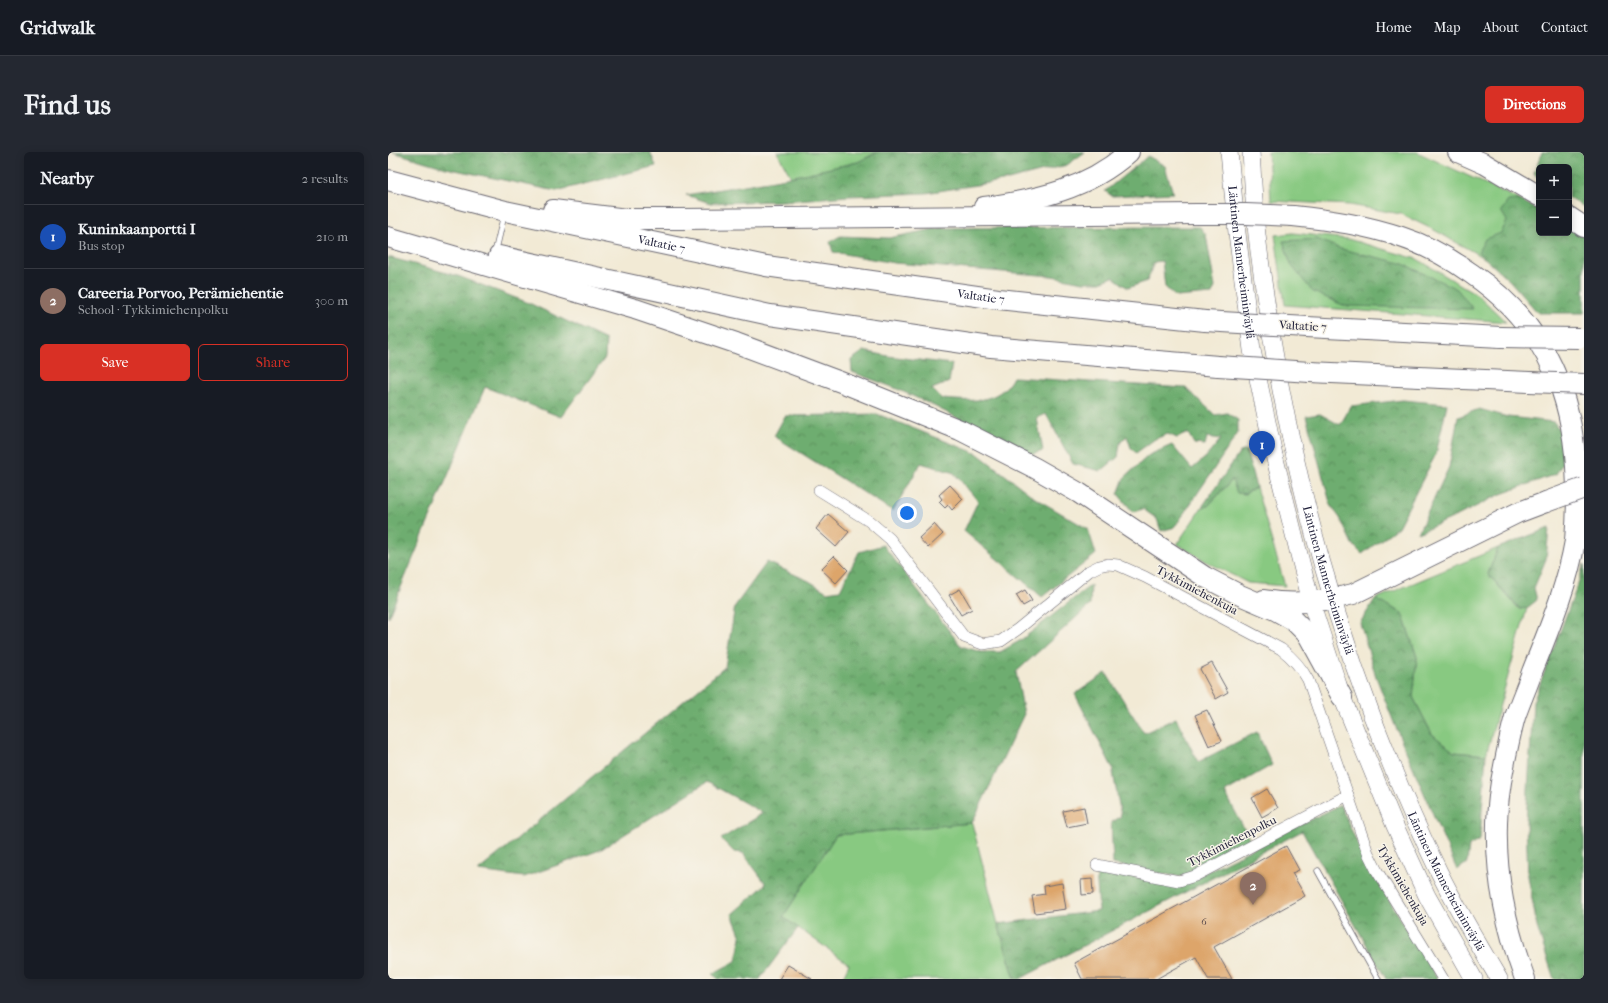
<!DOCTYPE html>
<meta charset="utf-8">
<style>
:root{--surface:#171b24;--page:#242831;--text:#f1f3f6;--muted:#9ea1a6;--line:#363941;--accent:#d93025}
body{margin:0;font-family:"IM FELL French Canon",serif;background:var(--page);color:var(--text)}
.controls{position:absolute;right:12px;top:12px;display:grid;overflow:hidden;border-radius:6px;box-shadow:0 2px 10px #0003}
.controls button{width:36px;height:36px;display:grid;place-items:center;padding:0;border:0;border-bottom:1px solid var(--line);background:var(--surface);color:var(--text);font:20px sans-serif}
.you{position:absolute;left:519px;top:361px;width:14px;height:14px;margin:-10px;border:3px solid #fff;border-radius:50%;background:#1a73e8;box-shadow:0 0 0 6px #1a73e833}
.badge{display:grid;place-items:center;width:26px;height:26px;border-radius:50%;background:var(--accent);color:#fff;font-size:13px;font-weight:700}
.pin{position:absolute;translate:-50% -33px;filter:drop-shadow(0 1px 2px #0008)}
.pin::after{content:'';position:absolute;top:21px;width:14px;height:12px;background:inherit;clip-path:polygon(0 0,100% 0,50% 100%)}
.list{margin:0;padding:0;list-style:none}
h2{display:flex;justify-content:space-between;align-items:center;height:52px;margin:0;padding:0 16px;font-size:17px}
h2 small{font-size:13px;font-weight:400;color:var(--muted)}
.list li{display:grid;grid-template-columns:26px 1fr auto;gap:12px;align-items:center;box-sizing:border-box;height:64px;padding:0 16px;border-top:1px solid var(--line)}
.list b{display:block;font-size:15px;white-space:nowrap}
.list p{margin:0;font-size:13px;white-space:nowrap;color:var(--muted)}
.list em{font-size:13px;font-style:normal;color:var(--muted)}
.actions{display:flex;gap:8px;padding:12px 16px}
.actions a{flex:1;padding:9px 0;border:1px solid var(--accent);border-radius:6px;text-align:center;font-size:14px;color:var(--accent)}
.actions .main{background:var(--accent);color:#fff}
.map{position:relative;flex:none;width:1196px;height:827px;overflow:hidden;border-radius:6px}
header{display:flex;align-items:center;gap:24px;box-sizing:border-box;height:56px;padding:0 20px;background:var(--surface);border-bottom:1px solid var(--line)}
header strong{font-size:19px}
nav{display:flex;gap:22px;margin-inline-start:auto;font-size:14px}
.intro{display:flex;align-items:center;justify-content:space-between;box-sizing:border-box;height:96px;padding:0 24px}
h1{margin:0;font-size:28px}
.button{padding:10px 18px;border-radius:6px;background:var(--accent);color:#fff;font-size:14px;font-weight:700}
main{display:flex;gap:24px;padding:0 24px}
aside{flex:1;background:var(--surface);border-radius:6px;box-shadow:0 2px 10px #0003}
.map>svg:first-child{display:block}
.green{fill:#88c981;stroke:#55765e}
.forest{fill:url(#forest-crowns);stroke:#486855}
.building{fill:#dda56b}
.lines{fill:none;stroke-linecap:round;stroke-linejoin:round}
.service-casing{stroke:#6b6871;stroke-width:7}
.minor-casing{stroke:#6b6871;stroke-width:12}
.primary-casing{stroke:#6b6871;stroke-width:18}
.motorway-casing{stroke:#6b6871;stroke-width:22}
.service{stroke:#fff;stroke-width:5.5}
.minor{stroke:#fff;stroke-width:11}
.primary{stroke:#fff;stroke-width:17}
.motorway{stroke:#fff;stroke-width:20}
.motorway-bridge-casing{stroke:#6b6871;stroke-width:22;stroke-linecap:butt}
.motorway-bridge{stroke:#fff;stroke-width:20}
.labels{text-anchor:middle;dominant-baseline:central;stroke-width:3;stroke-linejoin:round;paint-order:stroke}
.number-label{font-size:10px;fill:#514347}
.street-label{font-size:12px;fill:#22223b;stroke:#f7f3e8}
</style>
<header>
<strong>Gridwalk</strong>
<nav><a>Home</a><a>Map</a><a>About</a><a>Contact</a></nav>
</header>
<div class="intro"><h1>Find us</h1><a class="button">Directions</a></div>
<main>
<aside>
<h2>Nearby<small>2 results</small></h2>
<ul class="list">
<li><span class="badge" style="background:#1a4fb4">1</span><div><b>Kuninkaanportti I</b><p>Bus stop</p></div><em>210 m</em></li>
<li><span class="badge" style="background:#8d6e63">2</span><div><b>Careeria Porvoo, Perämiehentie</b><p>School · Tykkimiehenpolku</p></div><em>300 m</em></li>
</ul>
<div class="actions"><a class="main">Save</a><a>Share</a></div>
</aside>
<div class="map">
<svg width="1196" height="827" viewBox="0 0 1196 827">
<defs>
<pattern id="forest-crowns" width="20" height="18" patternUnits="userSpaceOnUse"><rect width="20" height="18" fill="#6ead6f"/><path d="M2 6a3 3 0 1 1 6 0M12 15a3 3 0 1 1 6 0" fill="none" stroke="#5a8c5c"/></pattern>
</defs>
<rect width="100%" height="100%" fill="#f7f3e8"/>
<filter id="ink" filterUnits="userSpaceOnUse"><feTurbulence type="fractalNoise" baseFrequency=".025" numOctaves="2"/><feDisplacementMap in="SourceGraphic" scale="8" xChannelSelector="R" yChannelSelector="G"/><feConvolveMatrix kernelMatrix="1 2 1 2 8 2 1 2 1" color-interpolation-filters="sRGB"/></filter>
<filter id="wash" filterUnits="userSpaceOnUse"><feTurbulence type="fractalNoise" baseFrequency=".012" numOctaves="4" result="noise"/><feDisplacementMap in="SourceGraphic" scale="16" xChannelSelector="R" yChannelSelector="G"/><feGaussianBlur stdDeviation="0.9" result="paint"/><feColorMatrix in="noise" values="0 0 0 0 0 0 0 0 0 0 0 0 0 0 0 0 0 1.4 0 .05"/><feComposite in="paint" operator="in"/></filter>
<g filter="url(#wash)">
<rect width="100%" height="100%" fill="#f2ead5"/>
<g class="green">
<polygon points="389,0 490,0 470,10 403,25"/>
<polygon points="880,0 1029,0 1132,48 1098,107 1046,78 1013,62 962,53 883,49"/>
<polygon points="905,81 960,87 1029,107 1090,143 1118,170 897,153 887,83"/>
<polygon points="844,328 857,342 868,335 897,434 860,431 819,410 789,392 814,355 820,354"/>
<polygon points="1110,396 1100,422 1131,457 1139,456 1098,603 1066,600 1044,582 1025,545 1029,505 1014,461 987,447"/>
<polygon points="584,671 610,772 627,827 454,827 461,812 395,765 448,683"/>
</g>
<g class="forest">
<polygon points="5,0 262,0 268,14 168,39 58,16"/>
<polygon points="490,0 697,0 679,13 620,28 538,41 461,44 395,49 322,51 298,43 398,26 470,10"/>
<polygon points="1154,0 1196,0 1196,55 1181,46 1181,15 1151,15 1151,26 1146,22"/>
<polygon points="760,4 777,14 785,41 724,44 717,39"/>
<polygon points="1132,48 1151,58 1151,81 1181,81 1181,76 1196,84 1196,161 1150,161 1122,129 1090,100 1097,87 1113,81 1119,69 1113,59 1120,49"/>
<polygon points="812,75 818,83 827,135 824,142 788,145 777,135 774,109 766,110 759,129 740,136 725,125 712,130 695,130 664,124 506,111 445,100 442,90 452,84 501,86 551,76"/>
<polygon points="929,87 953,97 1013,111 1069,137 1085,157 957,154 925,140 903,113 895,89"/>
<polygon points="0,105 70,124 141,151 218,188 217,206 173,265 97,235 0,466"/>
<path d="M476 199 500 204 564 212 561 230 544 237 554 247C580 249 611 253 625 225L798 236 827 263 839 261 850 268V281L787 375 773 379 769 367 755 357 745 360 730 342 736 326 761 303 784 293 804 317 818 305 833 287 819 285 817 293 806 292 800 281 789 286 780 282 767 287 748 301 743 296 739 284 732 291 730 305 713 319 685 312 658 262 649 266 655 299 642 303 542 252 507 236 464 220 463 208Z"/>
<polygon points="1015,248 1059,252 1048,302 1010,375 974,402 964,392 952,366 943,354 918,264 932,262 952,273 963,254"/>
<polygon points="1091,257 1120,265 1166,270 1174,281 1176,309 1168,322 1113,342 1067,365 1030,381 1061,315 1070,265"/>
<polygon points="489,262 590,302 647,346 700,377 708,402 654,445 576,379 590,349 566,321 533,311 505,359 386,284 397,264"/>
<polygon points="858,298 868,335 857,342 849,341 844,328 820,354 814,355 852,300"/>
<polygon points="1161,376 1158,407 1146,436 1149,448 1139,456 1132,457 1100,422 1110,396"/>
<polygon points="495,393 573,494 593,500 612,500 633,488 703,433 702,453 628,520 636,562 584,671 448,683 395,765 410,776 372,827 331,827 324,822 348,809 353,785 344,762 378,732 355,701 346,700 333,687 375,661 319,630 212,698 136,725 90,719 337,515 347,454 379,410 421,429 439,440 452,438 471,400"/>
<polygon points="1196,412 1196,827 1166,827 1149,775 1140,724 1138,671 1145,550 1189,435"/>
<polygon points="987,447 1014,461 1029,505 1025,545 1044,582 1066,600 1098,603 1092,688 1081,694 1079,711 1069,718 1006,571 988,525 972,471"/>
<polygon points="718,521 756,581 788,566 810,610 869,580 884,613 837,640 863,690 805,720 792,725 725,712 723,670 733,664 724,615 687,542"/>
<polygon points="952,653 979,712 1050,827 998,827 914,679 632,827 627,827 610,772 711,759 708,718 792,733"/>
</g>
<g id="blocks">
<g class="building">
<polygon points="562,333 575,347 564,358 560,353 557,356 551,350 554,347 551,343"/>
<polygon points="440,362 461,380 448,395 428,377"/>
<polygon points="546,372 555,382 540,396 531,386"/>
<polygon points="446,404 460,418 448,431 433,417"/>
<polygon points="572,437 584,457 573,463 561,443"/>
<polygon points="637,438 644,449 635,454 628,443"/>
<polygon points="824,511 840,540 828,547 812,517"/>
<polygon points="819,558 834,589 821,594 807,563"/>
<polygon points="879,637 890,656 874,665 864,646"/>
<polygon points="696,655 699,671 679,675 675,659"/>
<polygon points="898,694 911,718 904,721 917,744 826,795 844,827 820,827 808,805 768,827 694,827 686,811"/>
<polygon points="704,727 705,742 694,743 693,728"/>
<polygon points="674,731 678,757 647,761 644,744 657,742 656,734"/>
<polygon points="400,813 424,827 391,827"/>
</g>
</g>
</g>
<g filter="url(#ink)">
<use href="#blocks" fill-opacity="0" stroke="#6b6871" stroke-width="1"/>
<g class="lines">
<defs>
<g id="service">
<polyline points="107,101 116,63"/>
<polyline points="930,719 990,827"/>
</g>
<g id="minor">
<path d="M431 338 481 369 502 387 576 485 595 492 613 489 630 477 701 419 711 414 720 412 730 413 757 425 893 497C905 506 913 515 920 528L980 701 989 719 1055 827"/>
<polyline points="709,713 791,729 807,724 960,643"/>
</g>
<g id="primary">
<path id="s1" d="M841 0 849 81 864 198 886 303 923 450 954 545 1007 674 1039 744 1086 827"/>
<path id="s2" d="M863 0C865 28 866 56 869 83 895 302 954 521 1051 720 1069 756 1090 792 1111 827"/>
</g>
<g id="motorway">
<polyline points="1070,0 1097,12 1151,44"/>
<path id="s3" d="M0 28 117 59 378 114 610 147 817 169"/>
<path d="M596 55C649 48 700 37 741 0"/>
<polyline points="165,58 239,67 292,67 810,62"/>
<path d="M905 64C942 68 978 73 1013 85 1038 93 1063 107 1084 122 1177 186 1196 280 1187 389 1179 435 1161 477 1144 520 1139 535 1132 550 1127 565 1121 586 1117 609 1113 630 1102 697 1114 765 1137 827"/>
<polyline points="1181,65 1196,75"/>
<polyline points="0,85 247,157 348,191 458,232 572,278 647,316 691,341 817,425 852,443 887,458 905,468 920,483 954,545"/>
<polyline points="111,104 382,163 603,195 830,214"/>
<polyline points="919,175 1113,185"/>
<polyline points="922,220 1141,230"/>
<path d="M876 448C906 453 936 450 965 442L1129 361 1158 350"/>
</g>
</defs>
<use href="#service" class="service-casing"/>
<use href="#minor" class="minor-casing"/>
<use href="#primary" class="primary-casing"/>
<use href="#motorway" class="motorway-casing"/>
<use href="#service" class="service"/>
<use href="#minor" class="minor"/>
<use href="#primary" class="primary"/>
<use href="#motorway" class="motorway"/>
<defs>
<g id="motorway-bridge">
<polyline points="810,62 858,62 905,64"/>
<polyline points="817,169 919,175"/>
<polyline points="1113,185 1191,186"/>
<polyline points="830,214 922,220"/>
<polyline points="1141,230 1196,232"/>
<polyline points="1158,350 1196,336"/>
</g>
</defs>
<use href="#motorway-bridge" class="motorway-bridge-casing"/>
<use href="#motorway-bridge" class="motorway-bridge"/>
</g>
</g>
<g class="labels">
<g class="number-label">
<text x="816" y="770">6</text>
</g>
<g class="street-label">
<text stroke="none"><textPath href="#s3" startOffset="281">Valtatie 7</textPath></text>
<text stroke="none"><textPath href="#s1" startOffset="111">Läntinen Mannerheiminväylä</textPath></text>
<text stroke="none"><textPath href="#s3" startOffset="605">Valtatie 7</textPath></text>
<text transform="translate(915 174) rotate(3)">Valtatie 7</text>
<text stroke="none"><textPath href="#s2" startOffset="436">Läntinen Mannerheiminväylä</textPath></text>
<text transform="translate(809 438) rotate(28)">Tykkimiehenkuja</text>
<text transform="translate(844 689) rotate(-27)">Tykkimiehenpolku</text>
<text stroke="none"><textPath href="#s2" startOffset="760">Läntinen Mannerheiminväylä</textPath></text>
<text transform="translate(1015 733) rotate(60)">Tykkimiehenkuja</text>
</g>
</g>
</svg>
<div class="controls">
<button>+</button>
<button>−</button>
</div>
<div class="you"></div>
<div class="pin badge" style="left:874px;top:312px;background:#1a4fb4">1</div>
<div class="pin badge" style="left:865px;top:753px;background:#8d6e63">2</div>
</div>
</main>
